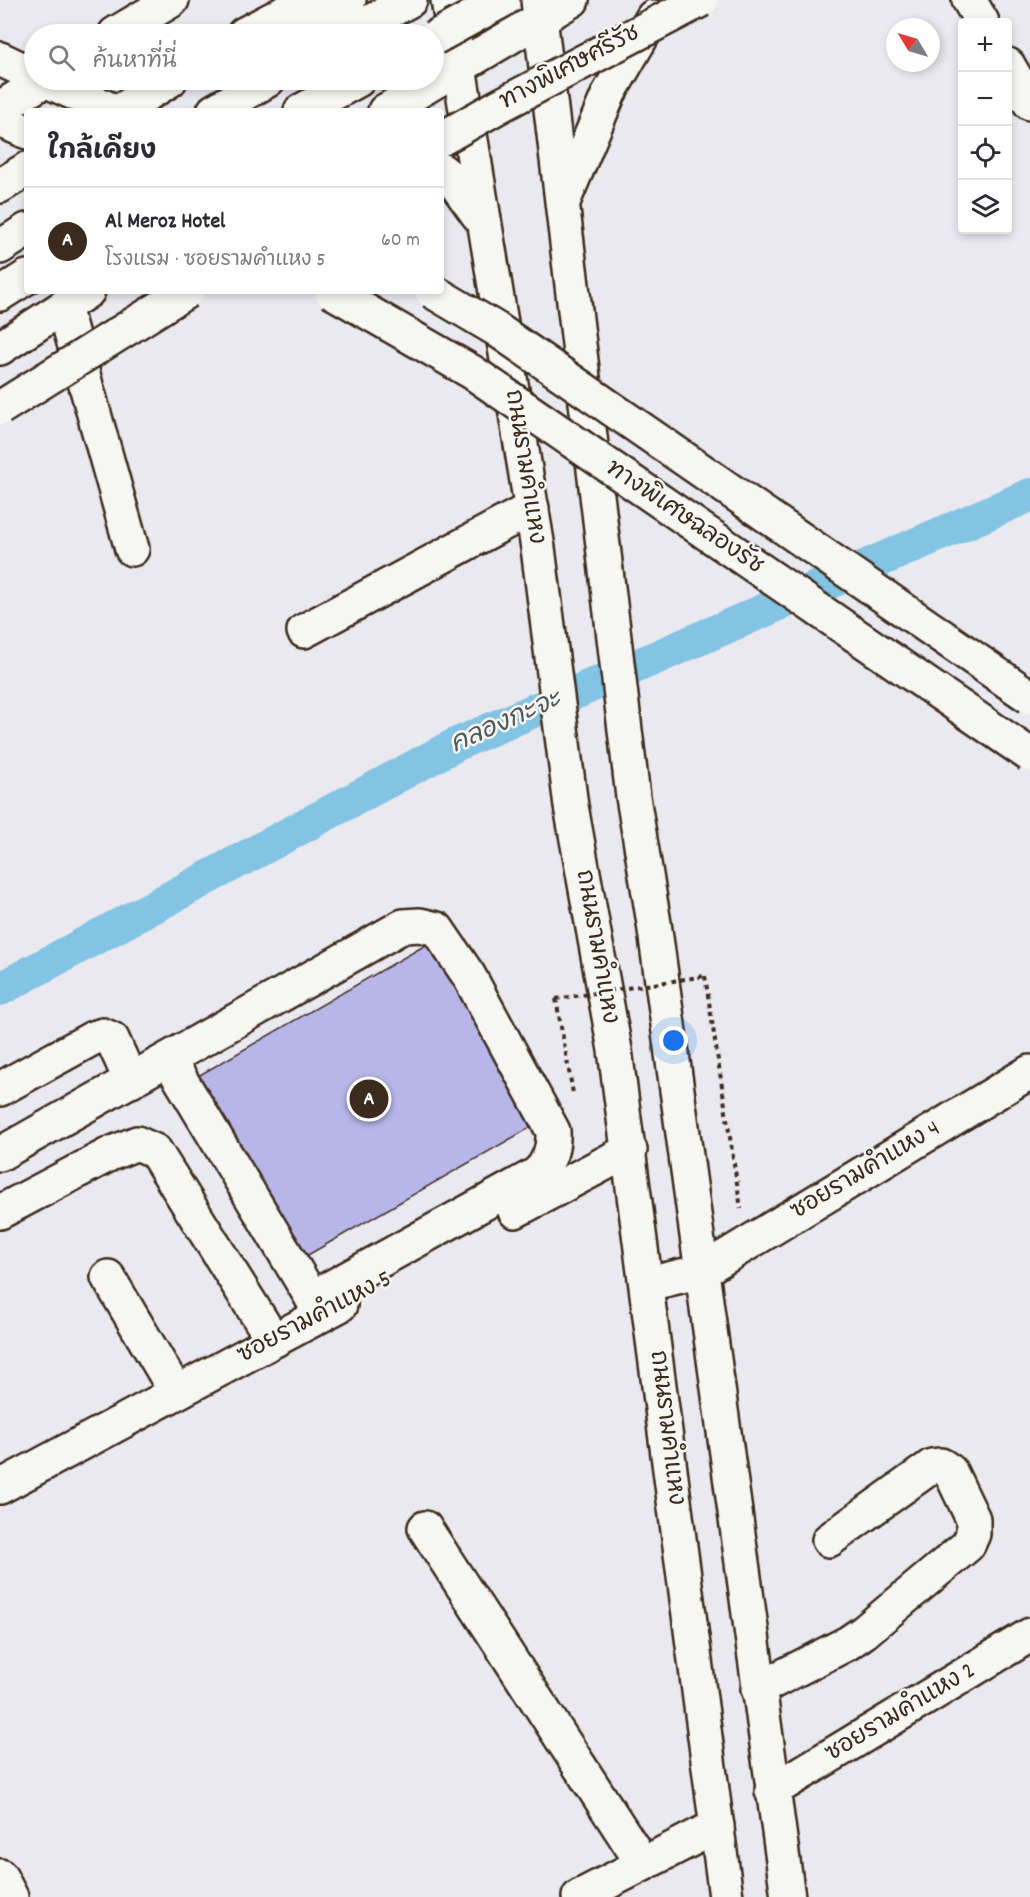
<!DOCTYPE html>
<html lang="th">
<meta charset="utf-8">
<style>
:root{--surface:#fff;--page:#f7f7f7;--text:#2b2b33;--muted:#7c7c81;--line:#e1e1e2;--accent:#3b2a1e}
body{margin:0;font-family:Dekko,"Playpen Sans Thai",sans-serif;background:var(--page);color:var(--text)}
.controls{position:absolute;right:18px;top:18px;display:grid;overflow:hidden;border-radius:6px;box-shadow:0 3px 9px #0003}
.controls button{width:54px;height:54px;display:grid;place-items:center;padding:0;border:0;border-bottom:2px solid var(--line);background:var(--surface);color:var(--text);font:30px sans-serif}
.compass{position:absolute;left:886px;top:18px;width:54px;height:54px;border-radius:50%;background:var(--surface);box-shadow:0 3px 9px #0003;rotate:308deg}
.you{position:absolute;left:674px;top:1041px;width:21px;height:21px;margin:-15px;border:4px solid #fff;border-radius:50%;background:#1a73e8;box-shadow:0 0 0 9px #1a73e833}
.badge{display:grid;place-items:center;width:39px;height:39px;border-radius:50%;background:var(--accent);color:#fff;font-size:20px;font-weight:700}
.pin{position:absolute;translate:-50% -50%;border:3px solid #fff;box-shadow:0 2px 6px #0006}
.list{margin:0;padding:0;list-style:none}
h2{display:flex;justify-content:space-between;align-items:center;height:78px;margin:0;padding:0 24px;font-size:26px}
h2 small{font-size:20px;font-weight:400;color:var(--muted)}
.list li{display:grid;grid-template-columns:39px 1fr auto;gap:18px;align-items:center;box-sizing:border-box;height:108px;padding:0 24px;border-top:2px solid var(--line)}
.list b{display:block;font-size:22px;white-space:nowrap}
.list p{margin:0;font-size:20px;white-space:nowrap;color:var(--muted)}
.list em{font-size:20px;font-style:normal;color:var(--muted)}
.icon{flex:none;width:33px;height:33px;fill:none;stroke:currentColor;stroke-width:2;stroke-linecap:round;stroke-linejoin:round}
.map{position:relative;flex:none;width:1030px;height:1897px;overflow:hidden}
.search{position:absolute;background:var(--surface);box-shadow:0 3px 9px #0003;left:24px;top:24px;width:420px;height:66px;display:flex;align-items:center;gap:15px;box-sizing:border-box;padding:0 21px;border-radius:33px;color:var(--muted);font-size:22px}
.panel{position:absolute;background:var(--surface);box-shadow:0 3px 9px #0003;left:24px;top:108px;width:420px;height:186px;border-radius:6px}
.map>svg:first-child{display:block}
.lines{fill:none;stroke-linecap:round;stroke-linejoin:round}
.canal{stroke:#83c3e3;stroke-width:34}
.building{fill:#b8b6e8;stroke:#3b2a1e;stroke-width:1.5}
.minor-casing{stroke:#3b2a1e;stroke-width:38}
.major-casing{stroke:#3b2a1e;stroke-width:38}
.highway-casing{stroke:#3b2a1e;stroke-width:38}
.path{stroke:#3b2a1e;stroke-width:4;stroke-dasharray:4.5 4.5;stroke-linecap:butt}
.minor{stroke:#f6f6f2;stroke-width:33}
.major{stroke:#f6f6f2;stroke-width:33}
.highway{stroke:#f6f6f2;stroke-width:33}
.major-bridge-casing{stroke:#3b2a1e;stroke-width:38;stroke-linecap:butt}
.highway-bridge-casing{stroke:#3b2a1e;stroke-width:38;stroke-linecap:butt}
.path-bridge{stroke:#3b2a1e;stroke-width:4;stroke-dasharray:4.5 4.5;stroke-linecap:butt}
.major-bridge{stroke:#f6f6f2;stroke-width:33}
.highway-bridge{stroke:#f6f6f2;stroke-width:33}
.labels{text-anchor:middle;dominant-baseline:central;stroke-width:5;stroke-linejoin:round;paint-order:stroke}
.street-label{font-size:24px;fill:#3b2a1e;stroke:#f6f6f2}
.water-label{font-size:26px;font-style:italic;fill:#515859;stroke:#f6f6f2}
</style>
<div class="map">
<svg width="1030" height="1897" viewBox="0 0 1030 1897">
<rect width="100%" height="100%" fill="#eae9f0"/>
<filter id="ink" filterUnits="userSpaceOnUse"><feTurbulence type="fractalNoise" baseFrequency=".0167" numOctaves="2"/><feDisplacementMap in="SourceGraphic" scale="12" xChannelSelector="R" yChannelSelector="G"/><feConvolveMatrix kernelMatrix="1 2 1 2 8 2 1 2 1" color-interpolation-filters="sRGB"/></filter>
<g filter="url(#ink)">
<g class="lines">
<polyline class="canal" points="0,989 457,744 1030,495"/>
</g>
<polygon class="building" points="436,939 540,1122 301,1259 198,1076"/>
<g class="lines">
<defs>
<g id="minor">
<polyline points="969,0 982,22"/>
<polyline points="1008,65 1030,103"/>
<polyline points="64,307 132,549"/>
<polyline points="304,631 532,508"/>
<polyline points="169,1060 312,1298"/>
<polyline points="0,1089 93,1038 103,1035 112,1039 131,1081"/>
<path d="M0 1154 403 926 420 925 437 929 469 976 553 1131C554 1148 549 1163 537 1174L312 1298 320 1315"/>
<polyline points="515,1211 630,1150"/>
<polyline points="0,1212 110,1154 137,1143 155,1151 273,1340"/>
<polyline points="702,1271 1030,1072"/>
<polyline points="108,1277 176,1392"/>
<polyline points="0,1487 340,1305"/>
<polyline points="425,1528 643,1864"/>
<polyline points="758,1689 848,1643 864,1632 968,1545 973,1534 973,1519 950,1471 941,1465 932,1466 829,1540"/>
<polyline points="772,1791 1030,1635"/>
<polyline points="0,1876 11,1897"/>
<polyline points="579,1897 717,1826"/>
</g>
<g id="major">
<polyline points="448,0 538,548 571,806 615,1050 726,1897"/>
<polyline points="538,0 633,797 654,923 788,1897"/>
<polyline points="244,34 309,0"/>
<polyline points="309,34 349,0"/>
<polyline points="348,34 410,0"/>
<polyline points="120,111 170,80"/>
<polyline points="214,111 268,80"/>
<polyline points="301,111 358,80"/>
<polyline points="385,111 572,0"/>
<polyline points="441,170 452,179 479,216"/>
<polyline points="0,186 27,169"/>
<polyline points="563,202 609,93 653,17"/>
<polyline points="0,247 27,230"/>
<polyline points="0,294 27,277"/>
<polyline points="0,348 88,291"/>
<polyline points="648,1284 702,1271"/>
</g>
<g id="highway">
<polyline points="115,34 172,0"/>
<polyline points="0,59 34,75"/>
<polyline points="45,80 114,111"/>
<polyline points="0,108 45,80"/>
<polyline points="0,120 27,132"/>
</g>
</defs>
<use href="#minor" class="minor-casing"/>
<use href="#major" class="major-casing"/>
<use href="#highway" class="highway-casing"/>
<g class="path">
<polyline points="705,976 741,1209"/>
<polyline points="556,999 573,1093"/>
</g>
<use href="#minor" class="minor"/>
<use href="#major" class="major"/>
<use href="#highway" class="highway"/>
<defs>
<polyline id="major-bridge" points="434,38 503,0"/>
<g id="highway-bridge">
<polyline points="441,139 501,105 701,0"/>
<polyline points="331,291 472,372 1030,755"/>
<polyline points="432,291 496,329 1030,697"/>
<polyline points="0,408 187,291"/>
</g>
</defs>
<use href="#major-bridge" class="major-bridge-casing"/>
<use href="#highway-bridge" class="highway-bridge-casing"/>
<polyline class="path-bridge" points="556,999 705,976"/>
<use href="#major-bridge" class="major-bridge"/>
<use href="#highway-bridge" class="highway-bridge"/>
</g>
</g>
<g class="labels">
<g class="street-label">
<text transform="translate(570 68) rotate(-28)">ทางพิเศษศรีรัช</text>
<text transform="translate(524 467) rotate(81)">ถนนรามคำแหง</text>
<text transform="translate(684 518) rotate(34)">ทางพิเศษฉลองรัช</text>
<text transform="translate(596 947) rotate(80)">ถนนรามคำแหง</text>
<text transform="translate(866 1171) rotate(-31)">ซอยรามคำแหง 4</text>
<text transform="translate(315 1318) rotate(-28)">ซอยรามคำแหง 5</text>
<text transform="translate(666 1428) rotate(83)">ถนนรามคำแหง</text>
<text transform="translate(901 1713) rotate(-31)">ซอยรามคำแหง 2</text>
</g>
<g class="water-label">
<text transform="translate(506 723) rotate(-24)">คลองกะจะ</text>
</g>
</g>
</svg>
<div class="controls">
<button>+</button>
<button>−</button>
<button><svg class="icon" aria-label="locate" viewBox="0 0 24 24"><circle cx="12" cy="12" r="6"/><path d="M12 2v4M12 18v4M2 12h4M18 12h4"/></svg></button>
<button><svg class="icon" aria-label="layers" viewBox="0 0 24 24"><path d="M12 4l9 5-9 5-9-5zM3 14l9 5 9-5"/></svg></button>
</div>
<svg class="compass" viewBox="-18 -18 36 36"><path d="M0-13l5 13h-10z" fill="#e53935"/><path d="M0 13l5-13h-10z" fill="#7c7c81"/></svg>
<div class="you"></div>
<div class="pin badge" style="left:369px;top:1099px">A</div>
<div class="search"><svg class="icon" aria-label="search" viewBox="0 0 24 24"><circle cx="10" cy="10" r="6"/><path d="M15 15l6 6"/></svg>ค้นหาที่นี่</div>
<section class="panel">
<h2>ใกล้เคียง<small></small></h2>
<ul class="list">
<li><span class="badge">A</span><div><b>Al Meroz Hotel</b><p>โรงแรม · ซอยรามคำแหง 5</p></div><em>60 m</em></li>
</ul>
</section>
</div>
